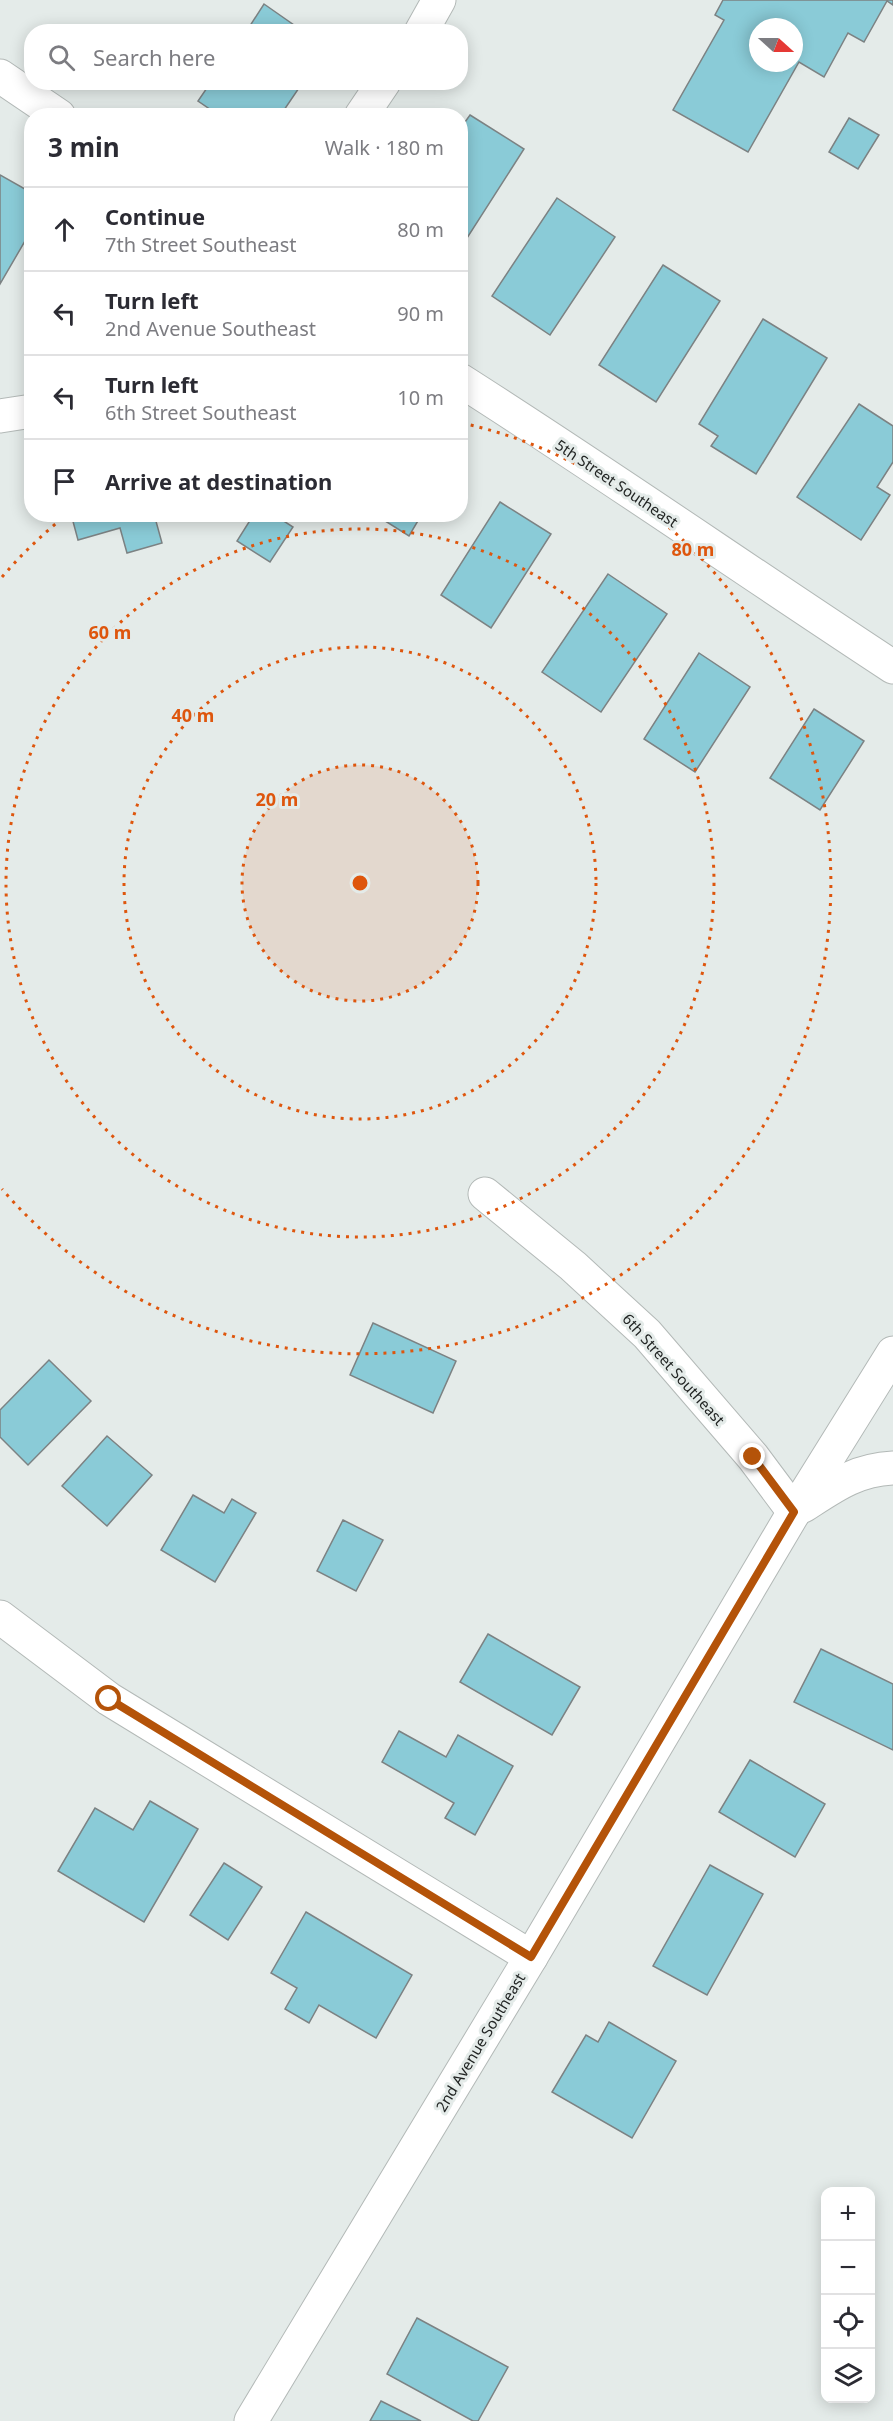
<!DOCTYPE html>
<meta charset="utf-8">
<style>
:root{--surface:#fff;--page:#f7f7f7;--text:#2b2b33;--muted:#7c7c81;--line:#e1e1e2}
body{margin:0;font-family:"Noto Sans",sans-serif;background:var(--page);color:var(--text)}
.controls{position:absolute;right:18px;bottom:18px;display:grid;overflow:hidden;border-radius:12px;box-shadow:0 3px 15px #0003}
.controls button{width:54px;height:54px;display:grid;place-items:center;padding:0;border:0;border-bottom:2px solid var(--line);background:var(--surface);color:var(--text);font:30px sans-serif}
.compass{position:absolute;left:749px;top:18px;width:54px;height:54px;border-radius:50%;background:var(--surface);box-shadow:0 3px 15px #0003;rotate:111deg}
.stop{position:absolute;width:18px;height:18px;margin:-14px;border:4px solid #b45309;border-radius:50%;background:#fff}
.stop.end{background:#b45309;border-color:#fff;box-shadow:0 2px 6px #0008}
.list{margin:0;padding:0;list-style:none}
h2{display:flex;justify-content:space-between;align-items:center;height:78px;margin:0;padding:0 24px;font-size:26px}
h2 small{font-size:20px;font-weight:400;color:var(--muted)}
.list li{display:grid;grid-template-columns:39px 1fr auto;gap:18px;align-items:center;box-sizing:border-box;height:84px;padding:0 24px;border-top:2px solid var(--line)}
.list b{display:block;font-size:22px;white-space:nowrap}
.list p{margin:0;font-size:20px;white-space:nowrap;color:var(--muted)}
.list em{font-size:20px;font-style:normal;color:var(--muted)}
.icon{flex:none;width:33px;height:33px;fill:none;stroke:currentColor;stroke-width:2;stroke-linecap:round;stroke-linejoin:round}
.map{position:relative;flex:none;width:893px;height:2421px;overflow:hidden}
.search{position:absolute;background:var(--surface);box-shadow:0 3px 15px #0003;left:24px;top:24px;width:444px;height:66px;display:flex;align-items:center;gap:15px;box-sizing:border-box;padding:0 21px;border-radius:24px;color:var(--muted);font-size:22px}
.panel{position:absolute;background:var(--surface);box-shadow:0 3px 15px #0003;left:24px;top:108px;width:444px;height:414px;border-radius:24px}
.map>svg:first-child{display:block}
.building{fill:#8acbd7;stroke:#7c8283;stroke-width:1.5;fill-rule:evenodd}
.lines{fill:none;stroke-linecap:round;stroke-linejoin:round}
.minor-casing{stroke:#b3b9b7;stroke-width:35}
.minor{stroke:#fff;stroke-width:33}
.route{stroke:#b45309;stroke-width:8}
.ring{fill:none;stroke:#de560d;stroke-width:3;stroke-dasharray:3 6}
.labels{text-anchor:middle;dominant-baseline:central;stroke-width:6;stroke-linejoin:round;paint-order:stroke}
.street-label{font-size:15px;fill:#222524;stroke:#e4ebe9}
.centre{fill:#de560d;stroke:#e4ebe9;stroke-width:3}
.ring-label{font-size:18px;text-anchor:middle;font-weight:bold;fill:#de560d;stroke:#e4ebe9;stroke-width:6;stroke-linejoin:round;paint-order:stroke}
</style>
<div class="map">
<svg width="893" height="2421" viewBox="0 0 893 2421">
<rect width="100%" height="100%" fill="#e4ebe9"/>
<g class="building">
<path d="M723 0H893V5L887 1 864 42 848 33 824 77 799 62 748 152 673 110 724 20 715 15ZM758 27H794V63H758Z"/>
<polygon points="264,4 304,32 246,32"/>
<polygon points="211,82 303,82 280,116 264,116 256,110 252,116 220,116 198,101"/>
<polygon points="470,115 524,149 460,249 460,129"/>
<polygon points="849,118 879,135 858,169 829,152"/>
<polygon points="0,175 32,193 32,229 0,284"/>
<polygon points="557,198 615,237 550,335 492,296"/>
<polygon points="663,265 720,301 656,402 599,365"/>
<polygon points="763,319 827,358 756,474 711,446 718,436 699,424"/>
<polygon points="859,404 893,426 893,462 877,487 890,495 861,540 797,497"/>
<polygon points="500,502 551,534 491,628 441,595"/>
<polygon points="71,514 154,514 162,543 127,553 120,528 78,540"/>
<polygon points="254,514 273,514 293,527 270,562 237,541"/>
<polygon points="374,514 422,514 409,536"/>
<polygon points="608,574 667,614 601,712 542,672"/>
<polygon points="699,653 750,687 695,772 644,739"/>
<polygon points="814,709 864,741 820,810 770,778"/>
<polygon points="373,1323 456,1361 433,1413 350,1375"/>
<polygon points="49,1360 91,1401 28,1465 0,1437 0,1410"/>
<polygon points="107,1436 152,1475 107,1526 62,1486"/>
<polygon points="193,1495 224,1513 232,1499 256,1513 215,1582 161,1550"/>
<polygon points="343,1520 383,1540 356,1591 317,1571"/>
<polygon points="488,1634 580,1687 552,1735 460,1682"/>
<polygon points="821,1649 893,1684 893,1750 794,1702"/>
<polygon points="399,1731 446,1757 458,1735 513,1766 475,1835 445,1818 454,1803 382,1762"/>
<polygon points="750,1760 825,1804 795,1857 719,1812"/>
<polygon points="150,1801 198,1829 144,1922 58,1871 95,1808 133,1830"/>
<polygon points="224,1863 262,1887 228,1940 190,1915"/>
<polygon points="710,1865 763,1894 707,1995 653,1966"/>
<polygon points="306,1912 412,1975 376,2038 319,2005 309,2023 285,2009 297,1988 271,1973"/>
<polygon points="609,2022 676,2061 632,2138 552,2092 586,2035 598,2042"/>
<polygon points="417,2318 508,2367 478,2421 473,2421 387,2374"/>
<polygon points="381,2401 421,2421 370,2421"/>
</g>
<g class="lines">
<defs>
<g id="minor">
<polyline points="421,32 439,0"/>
<polyline points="0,76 59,116"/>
<polyline points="361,116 384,82"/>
<path d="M460 380C606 473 748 572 893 667"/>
<polyline points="0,416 32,411"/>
<polyline points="485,1194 573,1266 647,1334 753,1457 794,1512"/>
<path d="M803 1506C834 1486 855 1470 893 1468"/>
<polyline points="0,1617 109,1699 531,1957"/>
<polyline points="251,2421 531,1957 794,1512 893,1353"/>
</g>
</defs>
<use href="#minor" class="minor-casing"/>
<use href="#minor" class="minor"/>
</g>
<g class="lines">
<polyline class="route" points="109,1699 531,1957 794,1512 753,1457"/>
</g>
<circle cx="360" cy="883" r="118" fill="#de560d" fill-opacity=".12"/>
<g class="ring">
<circle cx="360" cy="883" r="118"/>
<circle cx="360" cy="883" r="236"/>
<circle cx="360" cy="883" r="354"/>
<path d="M2 577A471 471 0 0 1 64 517M462 423A471 471 0 1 1 2 1189"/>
</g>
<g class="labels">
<g class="street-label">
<text transform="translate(617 483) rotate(34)">5th Street Southeast</text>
<text transform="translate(674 1369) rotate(48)">6th Street Southeast</text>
<text transform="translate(480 2042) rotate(-59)">2nd Avenue Southeast</text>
</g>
</g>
<circle cx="360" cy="883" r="9" class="centre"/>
<g class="ring-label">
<text x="693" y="556">80 m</text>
<text x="110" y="639">60 m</text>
<text x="193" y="722">40 m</text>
<text x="277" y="806">20 m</text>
</g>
</svg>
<div class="controls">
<button>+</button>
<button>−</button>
<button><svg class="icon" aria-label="locate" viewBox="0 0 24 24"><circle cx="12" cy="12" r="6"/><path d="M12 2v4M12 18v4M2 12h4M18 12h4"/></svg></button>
<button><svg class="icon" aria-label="layers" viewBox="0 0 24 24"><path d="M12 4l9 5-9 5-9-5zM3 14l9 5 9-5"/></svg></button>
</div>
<svg class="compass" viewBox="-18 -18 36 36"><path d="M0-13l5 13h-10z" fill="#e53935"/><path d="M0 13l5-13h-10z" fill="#7c7c81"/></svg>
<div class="stop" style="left:109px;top:1699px"></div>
<div class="stop end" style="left:753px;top:1457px"></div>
<div class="search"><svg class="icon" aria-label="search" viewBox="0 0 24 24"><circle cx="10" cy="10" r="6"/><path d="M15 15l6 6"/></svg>Search here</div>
<section class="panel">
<h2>3 min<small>Walk · 180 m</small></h2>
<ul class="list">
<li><svg class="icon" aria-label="ahead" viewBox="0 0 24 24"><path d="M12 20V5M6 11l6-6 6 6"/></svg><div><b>Continue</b><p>7th Street Southeast</p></div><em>80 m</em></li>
<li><svg class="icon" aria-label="left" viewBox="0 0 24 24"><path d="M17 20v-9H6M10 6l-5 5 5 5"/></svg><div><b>Turn left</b><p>2nd Avenue Southeast</p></div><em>90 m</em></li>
<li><svg class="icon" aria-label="left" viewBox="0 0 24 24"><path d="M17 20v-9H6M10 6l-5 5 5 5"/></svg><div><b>Turn left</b><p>6th Street Southeast</p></div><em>10 m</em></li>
<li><svg class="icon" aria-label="arrive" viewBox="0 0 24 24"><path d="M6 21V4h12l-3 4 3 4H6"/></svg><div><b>Arrive at destination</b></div></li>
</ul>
</section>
</div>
